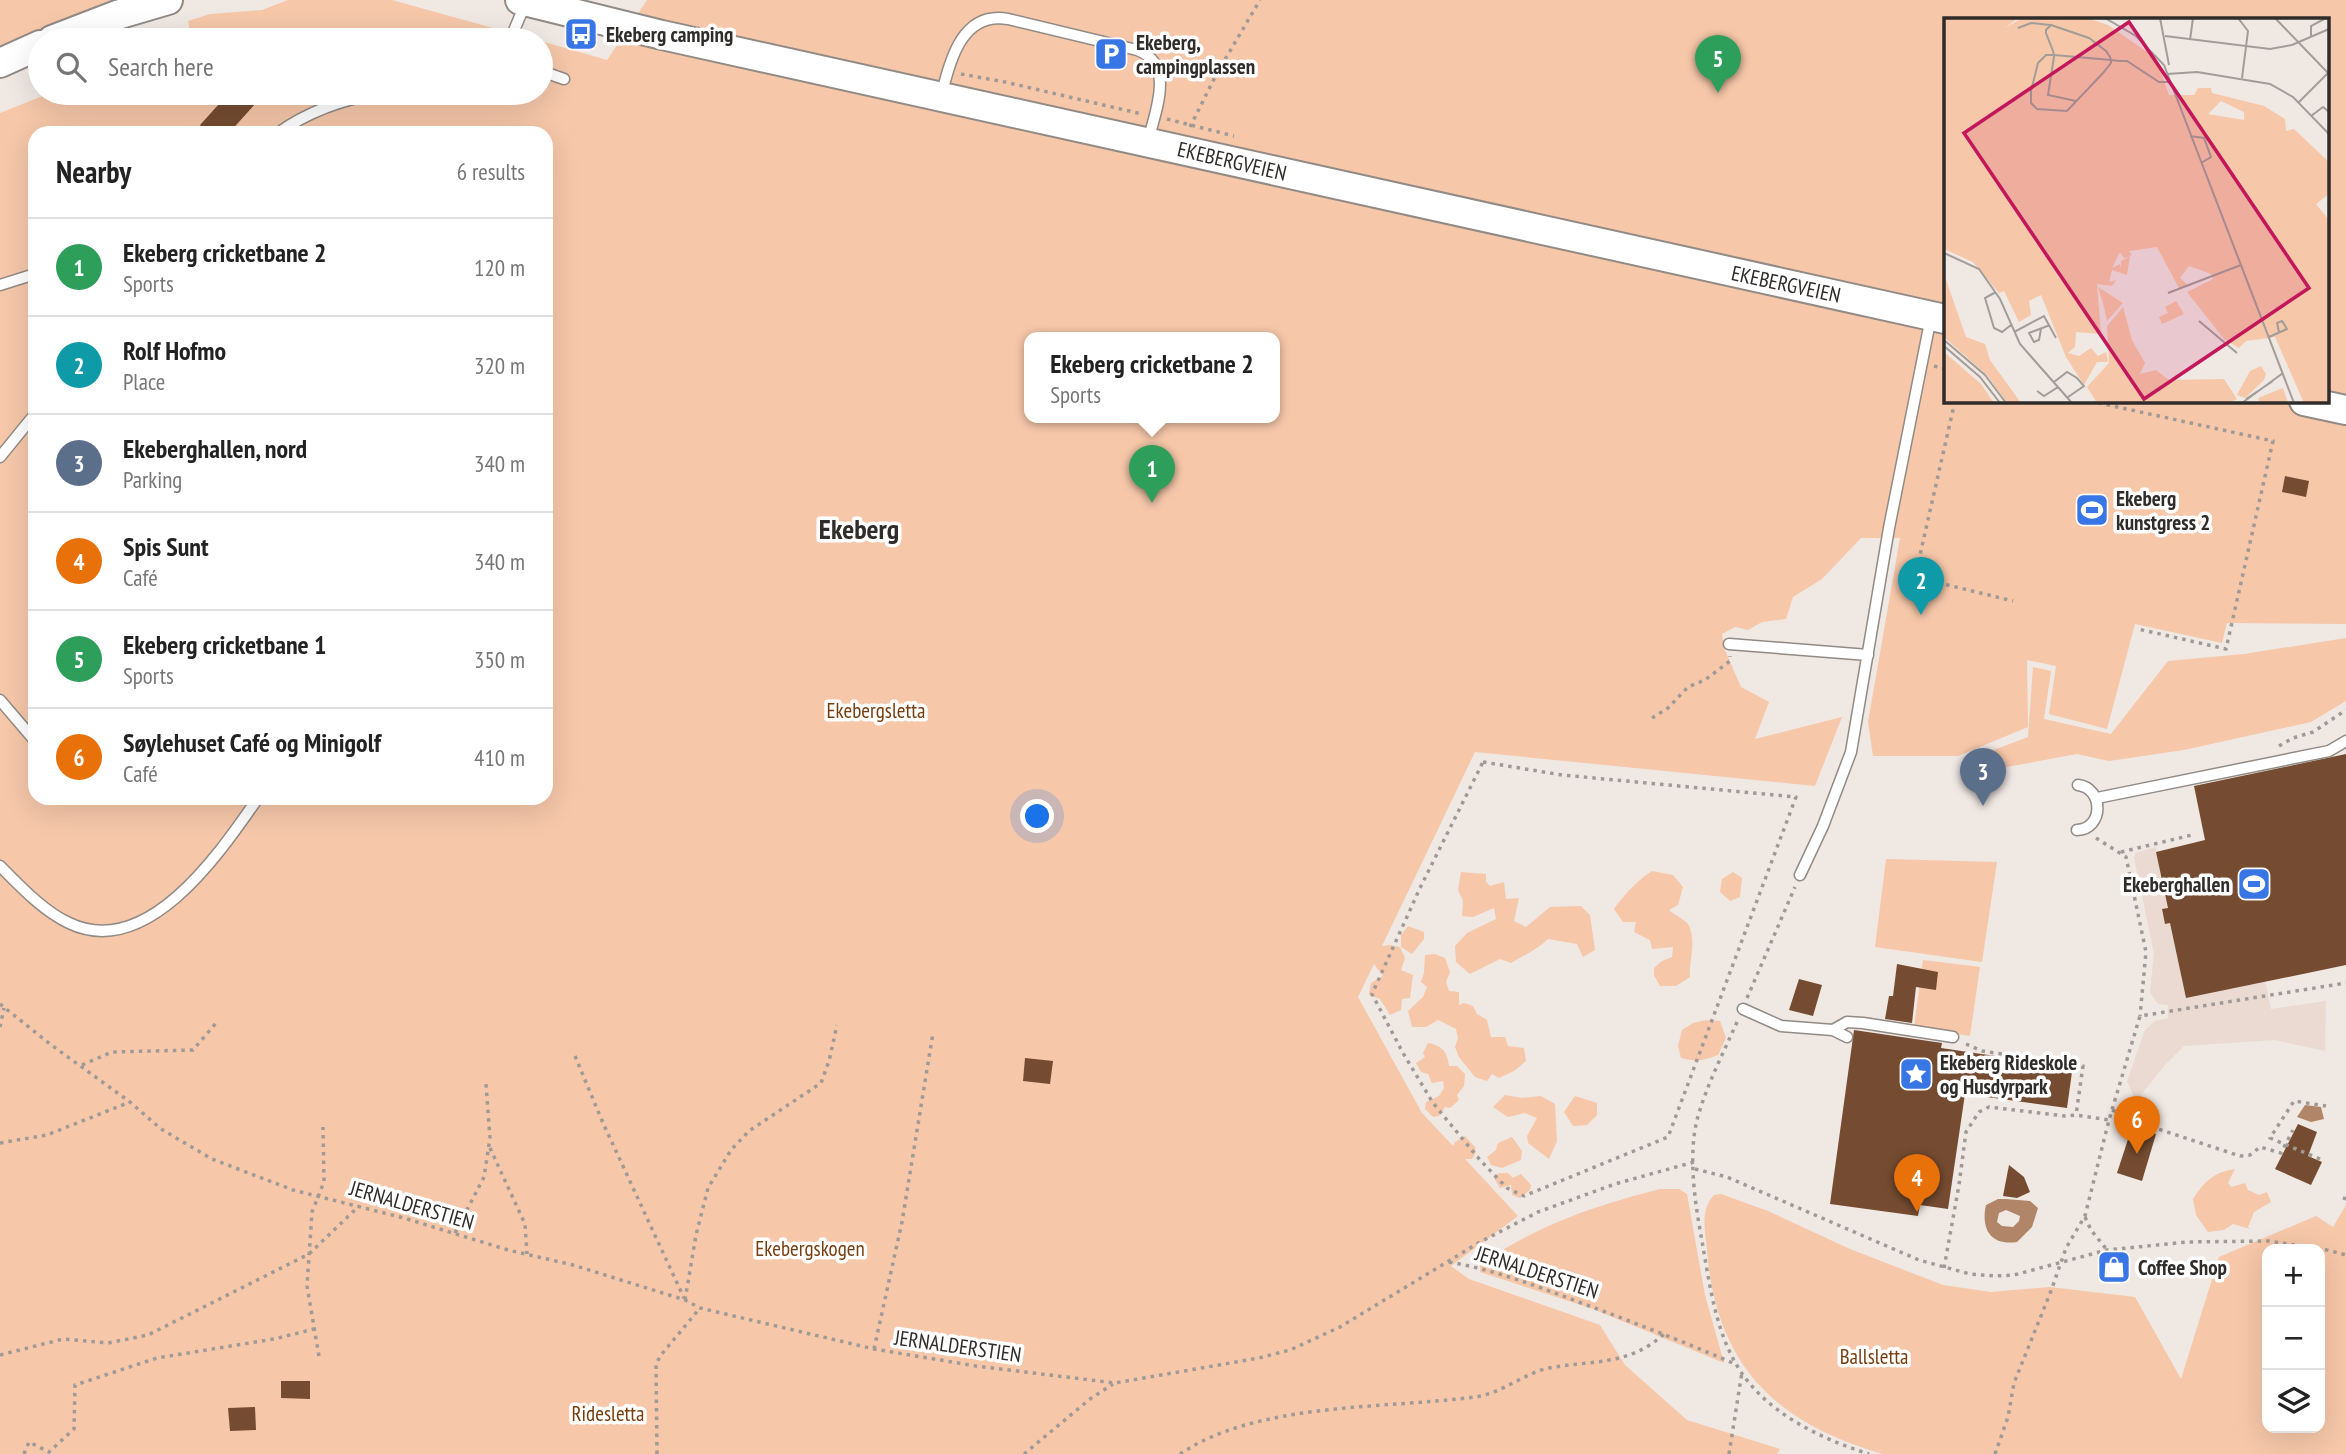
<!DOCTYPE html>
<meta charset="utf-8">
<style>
:root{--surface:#fff;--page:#f6f6f6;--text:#222;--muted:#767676;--line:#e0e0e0;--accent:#b45309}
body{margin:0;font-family:"PT Sans Narrow",sans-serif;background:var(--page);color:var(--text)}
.controls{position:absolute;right:21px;bottom:21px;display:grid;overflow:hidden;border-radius:14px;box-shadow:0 7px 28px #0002}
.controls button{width:63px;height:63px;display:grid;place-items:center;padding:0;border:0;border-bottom:2px solid var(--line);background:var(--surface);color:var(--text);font:35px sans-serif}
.you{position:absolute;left:1038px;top:817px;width:24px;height:24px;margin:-18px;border:5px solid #fff;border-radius:50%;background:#1a73e8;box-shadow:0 0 0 10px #1a73e833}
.badge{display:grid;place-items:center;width:46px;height:46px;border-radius:50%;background:var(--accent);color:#fff;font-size:23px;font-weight:700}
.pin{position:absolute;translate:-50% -58px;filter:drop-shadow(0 2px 4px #0008)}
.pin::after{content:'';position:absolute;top:37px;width:24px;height:21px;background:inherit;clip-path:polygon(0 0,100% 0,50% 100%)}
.popup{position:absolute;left:1024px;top:332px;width:256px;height:91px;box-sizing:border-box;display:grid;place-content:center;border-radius:14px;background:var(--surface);filter:drop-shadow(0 2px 5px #0005);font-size:23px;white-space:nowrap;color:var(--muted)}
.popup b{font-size:26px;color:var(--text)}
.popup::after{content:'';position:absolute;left:50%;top:100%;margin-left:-14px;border:14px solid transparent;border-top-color:var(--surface)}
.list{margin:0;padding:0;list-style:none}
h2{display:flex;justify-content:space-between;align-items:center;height:91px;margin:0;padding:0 28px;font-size:30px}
h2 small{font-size:23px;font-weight:400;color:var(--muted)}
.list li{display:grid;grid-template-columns:46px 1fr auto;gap:21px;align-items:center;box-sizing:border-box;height:98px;padding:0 28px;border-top:2px solid var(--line)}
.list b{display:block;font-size:26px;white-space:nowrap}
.list p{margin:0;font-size:23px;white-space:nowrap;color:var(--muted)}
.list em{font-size:23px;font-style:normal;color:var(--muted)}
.icon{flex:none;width:38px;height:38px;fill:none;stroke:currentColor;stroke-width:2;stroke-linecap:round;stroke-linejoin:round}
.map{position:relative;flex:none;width:2346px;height:1454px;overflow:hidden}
.search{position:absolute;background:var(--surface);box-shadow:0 7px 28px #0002;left:28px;top:28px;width:525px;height:77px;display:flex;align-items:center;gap:18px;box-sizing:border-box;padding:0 24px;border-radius:38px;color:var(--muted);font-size:26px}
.panel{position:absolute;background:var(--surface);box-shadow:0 7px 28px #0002;left:28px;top:126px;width:525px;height:679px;border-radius:21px}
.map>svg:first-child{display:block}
.built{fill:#eadad2}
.green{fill:#f6c7a9;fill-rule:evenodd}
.water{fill:#b18568;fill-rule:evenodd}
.building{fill:#754c31}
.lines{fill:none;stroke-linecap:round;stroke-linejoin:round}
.lane-casing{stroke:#918a85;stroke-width:13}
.secondary-casing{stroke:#918a85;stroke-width:32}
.path{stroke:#a09a96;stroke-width:3.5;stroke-dasharray:3.5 5;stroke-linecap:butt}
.lane{stroke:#fff;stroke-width:10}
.secondary{stroke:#fff;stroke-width:28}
.labels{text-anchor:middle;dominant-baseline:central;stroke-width:7;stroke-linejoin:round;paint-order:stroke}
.poi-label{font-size:21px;font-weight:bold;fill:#2f2c2a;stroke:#fff;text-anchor:start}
.street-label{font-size:21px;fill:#2f2c2a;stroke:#fff}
.park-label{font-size:21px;fill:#773d0e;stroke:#fff}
.district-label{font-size:28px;font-weight:bold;fill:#2f2c2a;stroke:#fff}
.inset-road{fill:none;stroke:#a39d99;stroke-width:2}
.view{fill:#c2185b;fill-opacity:0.15;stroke:#c2185b;stroke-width:3.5}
.inset-edge{fill:none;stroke:#2f2c2a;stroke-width:3.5}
</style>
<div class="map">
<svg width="2346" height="1454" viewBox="0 0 2346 1454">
<rect width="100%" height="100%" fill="#f0e8e3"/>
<polygon class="built" points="2156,847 2168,908 2162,910 2165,924 2170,923 2186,998 2265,981 2271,1009 2326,1001 2325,1051 2275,1040 2184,1046 2165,1065 2136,1101 2127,1081 2145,1030 2155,1021 2168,1018 2168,1005 2158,1004 2150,992 2154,953 2134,858 2136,853"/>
<g class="green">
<polygon points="0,0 135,0 59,21 0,47"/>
<polygon points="288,0 392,0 536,40 178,40 190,35 188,21 210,14 262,10"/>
<path d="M647 0H2346V624L2227 623 2222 643 2135 624 2107 729 2049 714 2056 666 2027 660 2028 727 1958 756H1873L1868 722 1900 538H1861L1822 579 1793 597 1786 619 1762 622 1748 630 1735 627 1722 634 1724 648 1741 687 1769 702 1755 739 1842 717 1815 786 1475 752 1382 946 1390 945 1400 947 1405 958 1401 970 1413 975 1410 998 1402 999 1401 1010 1390 1015 1380 999 1369 995 1371 983 1383 976 1374 964 1358 997 1422 1113 1453 1146 1455 1142 1465 1136 1475 1147 1476 1152 1472 1159H1465L1518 1216 1451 1266 1469 1279 1600 1325 1625 1365 1687 1420 1780 1449 1777 1454H0V113L50 93H541V41L607 60ZM1945 19H2327V401H1945ZM35 133H546V798H35ZM1030 337H1274V417H1030Z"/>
<polygon points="2346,638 2346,701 2311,722 2184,750 2109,761 2077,754 1996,769 1978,756 2028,737 2033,667 2051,671 2044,719 2111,734 2168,661 2244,654"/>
<polygon points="1886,859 1997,862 1982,962 1875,947"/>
<path d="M1652 871 1673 875 1683 887 1678 905 1669 910C1674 915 1684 919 1688 924 1697 940 1689 960 1690 977L1676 986H1660L1654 975V968L1662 961 1672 957 1673 947 1652 949 1650 940 1634 932 1636 922H1623L1614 909C1622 897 1640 878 1652 871Z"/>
<path d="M1461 872 1486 874V882L1490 886 1504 882 1506 899 1519 898 1514 921 1526 927 1550 907 1581 906 1590 915 1595 950 1583 957 1577 944 1548 939C1537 950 1524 955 1511 963L1500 959 1470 974 1456 962 1455 946 1467 933 1496 919 1494 908 1473 917 1462 916 1463 901 1458 890Z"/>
<polygon points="1733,872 1742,878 1740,897 1730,901 1720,892 1722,879"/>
<polygon points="1408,926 1424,932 1424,939 1412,954 1401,947 1401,935"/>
<polygon points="1435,954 1445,958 1450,972 1446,982 1449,991 1459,992 1459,1005 1464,1003 1473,1006 1477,1014 1487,1020 1491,1037 1505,1037 1508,1046 1524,1048 1526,1061 1514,1071 1499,1078 1492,1074 1487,1081 1475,1077 1459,1057 1455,1047 1458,1038 1456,1029 1438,1020 1426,1027 1412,1027 1408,1011 1423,997 1427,987 1421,982 1424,973 1425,955"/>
<polygon points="1923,960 1980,967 1970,1036 1914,1027"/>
<path d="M1706 1020 1720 1021 1726 1038 1718 1055C1704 1061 1696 1062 1681 1058L1678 1046 1682 1030 1693 1023Z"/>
<path d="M1428 1043C1443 1046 1447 1052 1449 1066H1457L1465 1074 1464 1086 1457 1095 1459 1100 1450 1108 1445 1107 1439 1116 1433 1117 1425 1109 1426 1102 1439 1096 1444 1088 1443 1081 1432 1083 1428 1074 1421 1072 1416 1063 1425 1057 1423 1053Z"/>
<polygon points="1505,1095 1522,1098 1541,1096 1555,1104 1557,1141 1549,1159 1528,1143 1527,1136 1537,1118 1525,1113 1508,1117 1493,1107"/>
<polygon points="1575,1096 1597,1103 1597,1115 1587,1125 1573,1126 1564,1112"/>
<polygon points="1512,1137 1522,1151 1521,1160 1502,1168 1491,1165 1487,1157 1496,1150 1498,1143"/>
<path d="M2235 1169 2228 1183 2231 1187 2245 1183 2248 1190 2259 1195 2267 1192 2271 1202 2254 1212 2248 1227 2250 1229 2233 1224 2224 1230 2208 1232 2196 1215 2193 1199C2204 1182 2214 1172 2235 1169Z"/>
<polygon points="1499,1173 1508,1173 1513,1178 1521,1174 1531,1185 1530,1190 1520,1198 1512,1195 1511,1185 1500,1188 1494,1178"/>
<path d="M1660 1189H1679L1687 1194 1705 1295 1724 1363 1593 1309 1480 1272V1264C1541 1224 1591 1207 1660 1189Z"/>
<path d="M1721 1194 1768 1211 1850 1249 1943 1285 1991 1292 2050 1287 2135 1297 2181 1379 2219 1257 2316 1216 2333 1227 2346 1205V1454H1883C1775 1423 1716 1365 1707 1250 1705 1231 1700 1210 1714 1195ZM2267 1249H2320V1428H2267Z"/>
</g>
<g class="water">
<polygon points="2305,1105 2321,1107 2324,1119 2311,1122 2297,1117"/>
<path d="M2006 1199 2030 1201 2038 1208 2032 1227 2017 1242C1989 1246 1981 1227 1986 1205L1998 1199ZM2006 1210 2020 1216 2019 1221 2013 1227 2002 1226 1997 1222 1999 1213Z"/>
</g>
<g class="building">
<polygon points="229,93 265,93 229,133 208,133 200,125"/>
<polygon points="2285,476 2309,481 2306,497 2282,492"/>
<polygon points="2346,754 2346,965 2186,998 2170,923 2165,924 2162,909 2168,908 2156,852 2205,840 2194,786"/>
<polygon points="1897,964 1938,972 1936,990 1916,987 1912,1023 1885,1019 1889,996 1893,996"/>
<polygon points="1799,979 1822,985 1813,1016 1789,1010"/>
<polygon points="1854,1030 1942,1043 1941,1048 2056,1065 2055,1070 2072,1072 2067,1108 1965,1094 1948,1209 1920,1205 1918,1216 1830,1204"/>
<polygon points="1025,1058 1053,1061 1050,1084 1023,1081"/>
<polygon points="2298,1124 2317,1132 2308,1156 2322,1162 2311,1185 2275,1169"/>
<polygon points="2132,1127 2156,1134 2142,1181 2117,1173"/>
<polygon points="2009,1165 2024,1177 2030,1192 2017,1198 2003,1196"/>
<polygon points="2121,1256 2125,1271 2106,1277 2102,1262"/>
<polygon points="281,1381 310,1381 310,1399 281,1398"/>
<polygon points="255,1407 256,1430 230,1431 228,1408"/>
</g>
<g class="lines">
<defs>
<g id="lane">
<polyline points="510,40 526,2"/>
<polyline points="541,71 564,79"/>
<path d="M942 93C950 59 963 11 1008 19L1137 50C1176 64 1155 112 1148 141"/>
<path d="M278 133C309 111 343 99 381 93"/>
<polyline points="0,285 35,274"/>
<polyline points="0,457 35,414"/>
<polyline points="1729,644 1868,655"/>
<polyline points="0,700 35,741"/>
<polyline points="2097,798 2329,751 2346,741"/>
<path d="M2077 830C2104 829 2104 788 2078 785"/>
<path d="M0 866C20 886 43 911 69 923 148 961 221 851 258 798"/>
<polyline points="1800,875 1823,826 1851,752 1889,528 1931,317"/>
<polyline points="1743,1009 1781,1026 1833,1030 1847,1037"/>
<polyline points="1833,1030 1847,1022 1863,1023 1953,1037"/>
</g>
<g id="secondary">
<polyline points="520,0 662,35 1945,319"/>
<polyline points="52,40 117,15 168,0"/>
<polyline points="0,63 40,45"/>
<polyline points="2304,401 2346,410"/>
</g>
</defs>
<use href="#lane" class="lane-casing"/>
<use href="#secondary" class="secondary-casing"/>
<g class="path">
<polyline points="961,74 1005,82 1142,114"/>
<polyline points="1167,119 1234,136"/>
<polyline points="1190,127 1217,73 1260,0"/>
<polyline points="1934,366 1945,369"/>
<polyline points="1955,401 1915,577 2013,601"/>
<polyline points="2090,401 2273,441 2226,649 2138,629"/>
<polyline points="1652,718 1668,708 1688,687 1705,680 1730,661 1730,656"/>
<polyline points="2279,746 2293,738 2313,732 2346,710"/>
<polygon points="1483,762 1562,775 1796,797 1668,1137 1524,1196 1507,1188 1480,1160 1433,1103 1403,1053 1372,994 1420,888"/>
<polyline points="2096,838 2126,857 2146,952 2140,1016"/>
<polyline points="2121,852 2192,835"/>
<polyline points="1747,998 1795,887"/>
<polyline points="0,1004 50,1044 130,1102 161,1129 212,1159 293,1190 404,1218 508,1250 573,1265 685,1300 700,1308 874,1349 976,1366 1115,1383 1259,1358 1290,1350 1340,1327 1480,1242 1538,1212 1615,1184 1694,1162"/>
<path d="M1737 1022C1723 1054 1706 1086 1697 1120 1688 1156 1695 1204 1702 1241 1709 1281 1715 1328 1736 1364 1763 1411 1818 1438 1869 1454"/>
<polyline points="0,1027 4,1008"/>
<polyline points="1966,1044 1982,1051 2083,1066 2076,1115"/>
<polyline points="575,1056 603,1123 684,1298"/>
<polyline points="82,1065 112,1052 193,1050 216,1023"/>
<polyline points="2112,1110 2146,1125 2240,1156 2250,1155 2260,1147 2281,1153 2293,1130"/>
<polyline points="0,1143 47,1135 130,1102"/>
<polyline points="490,1148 525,1224 527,1254"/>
<polyline points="2320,1159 2270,1138 2294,1101 2326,1106"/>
<polyline points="1695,1169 1727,1177 1919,1260 1970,1274 1995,1276 2014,1275 2107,1250 2187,1242 2269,1241 2327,1250 2346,1255"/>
<polyline points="2344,1200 2346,1194"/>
<polyline points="2085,1217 2091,1230 2107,1250"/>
<polyline points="455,1233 484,1177 490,1138 486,1084"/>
<path d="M1449 1262C1496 1270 1539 1287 1584 1304 1635 1323 1685 1342 1735 1364"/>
<polyline points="1944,1268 1959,1185 1966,1132 1979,1112 1989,1107 2065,1116 2076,1115 2109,1120"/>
<polyline points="685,1300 696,1235 708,1188 731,1150 749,1131 821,1083 829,1061 837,1025"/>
<polyline points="874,1349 902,1222 933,1033"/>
<polyline points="0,1355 63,1339 108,1343 148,1335 309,1254 359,1206"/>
<polyline points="319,1356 307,1286 312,1212 324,1182 323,1127"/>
<polyline points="24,1454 29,1442 49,1452 74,1429 75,1385 157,1358 274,1339 314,1329"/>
<polyline points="657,1454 656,1364 661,1355 700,1308"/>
<polyline points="1024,1454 1090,1399 1113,1384"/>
<path d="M1180 1454C1257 1402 1384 1409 1475 1397 1501 1394 1524 1373 1549 1368 1592 1360 1629 1366 1664 1334"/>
<polyline points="1729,1454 1742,1372"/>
<polyline points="1995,1454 2008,1417 2014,1383 2051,1291 2066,1248 2085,1216 2109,1120 2140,1016 2346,983"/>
</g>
<use href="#lane" class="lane"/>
<use href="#secondary" class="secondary"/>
</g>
<defs>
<symbol id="bus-square" viewBox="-11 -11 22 22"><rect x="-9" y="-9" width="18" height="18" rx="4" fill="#3876e5" stroke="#fff"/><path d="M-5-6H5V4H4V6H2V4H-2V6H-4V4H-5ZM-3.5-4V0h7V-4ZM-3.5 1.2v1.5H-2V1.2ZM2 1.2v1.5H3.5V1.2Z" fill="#fff"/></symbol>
<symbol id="parking-square" viewBox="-11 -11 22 22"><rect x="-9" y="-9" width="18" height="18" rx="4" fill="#3876e5" stroke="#fff"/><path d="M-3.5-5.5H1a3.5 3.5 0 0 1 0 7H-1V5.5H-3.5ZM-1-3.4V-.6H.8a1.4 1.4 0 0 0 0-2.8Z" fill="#fff"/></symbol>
<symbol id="stadium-square" viewBox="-11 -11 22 22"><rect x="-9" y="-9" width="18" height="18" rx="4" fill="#3876e5" stroke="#fff"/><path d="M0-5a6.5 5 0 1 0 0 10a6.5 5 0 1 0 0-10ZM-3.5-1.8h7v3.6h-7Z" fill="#fff"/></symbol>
<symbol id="sight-square" viewBox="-11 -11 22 22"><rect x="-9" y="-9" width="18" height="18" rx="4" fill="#3876e5" stroke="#fff"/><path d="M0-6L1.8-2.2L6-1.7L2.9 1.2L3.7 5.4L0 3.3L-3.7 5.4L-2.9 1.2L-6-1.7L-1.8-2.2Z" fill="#fff"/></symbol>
<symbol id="shop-square" viewBox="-11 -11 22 22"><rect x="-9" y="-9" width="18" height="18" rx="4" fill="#3876e5" stroke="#fff"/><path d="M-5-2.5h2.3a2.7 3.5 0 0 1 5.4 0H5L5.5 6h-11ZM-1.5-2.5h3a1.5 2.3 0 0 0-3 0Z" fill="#fff"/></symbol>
</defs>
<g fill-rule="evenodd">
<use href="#bus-square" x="562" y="15" width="38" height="38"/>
<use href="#parking-square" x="1092" y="35" width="38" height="38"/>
<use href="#stadium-square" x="2073" y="491" width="38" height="38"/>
<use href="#stadium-square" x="2235" y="865" width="38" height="38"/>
<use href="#sight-square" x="1897" y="1055" width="38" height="38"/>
<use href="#shop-square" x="2095" y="1248" width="38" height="38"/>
</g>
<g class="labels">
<g class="poi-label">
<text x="606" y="34">Ekeberg camping</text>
<text x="1136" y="42">Ekeberg,<tspan x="1136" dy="24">campingplassen</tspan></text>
<text x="2116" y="498">Ekeberg<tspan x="2116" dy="24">kunstgress 2</tspan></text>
<text x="2230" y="884" text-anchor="end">Ekeberghallen</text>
<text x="1940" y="1062">Ekeberg Rideskole<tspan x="1940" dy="24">og Husdyrpark</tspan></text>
<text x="2138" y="1267">Coffee Shop</text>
</g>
<g class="street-label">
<text transform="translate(1232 161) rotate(13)">EKEBERGVEIEN</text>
<text transform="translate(1786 284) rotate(12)">EKEBERGVEIEN</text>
<text transform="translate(412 1205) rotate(16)">JERNALDERSTIEN</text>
<text transform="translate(1537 1272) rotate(18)">JERNALDERSTIEN</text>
<text transform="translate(958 1346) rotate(8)">JERNALDERSTIEN</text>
</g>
<g class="park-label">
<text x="876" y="710">Ekebergsletta</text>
<text x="810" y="1248">Ekebergskogen</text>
<text x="1874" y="1356">Ballsletta</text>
<text x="608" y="1413">Ridesletta</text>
</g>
<g class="district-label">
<text x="859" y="528">Ekeberg</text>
</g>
</g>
<g transform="translate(1944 18)">
<rect width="385" height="385" fill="#f0e8e3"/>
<path d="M0 0H74L61 10 78 0H143L164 7 212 40 225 77H250L254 70H267L268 75 320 88 341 101 342 113 350 111 385 144V176L372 186 385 202V385H360L331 319 302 323 295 330 280 321 243 274 269 261 267 256 245 248 236 260 245 268 235 270 213 229 185 233 188 237 180 240 176 234 168 250 176 246 177 251V243L186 238 183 257 168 252 165 264 172 262 168 268 153 266 157 316 132 314 131 329 124 335 135 338 147 330 154 338 162 334 164 344H153L140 367 122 339 97 277 85 283 87 297 75 304 60 273 55 275 29 244 0 231ZM277 83 300 94V102L264 96ZM0 256 22 319 41 326 46 342 77 385H63L44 358 0 319ZM154 269 179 285 163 303 159 285ZM232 283 240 296 218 306 215 299 224 295 221 289ZM179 289 188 322 201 345 196 356 212 352 225 362 280 361 293 381 284 385H153L143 369 165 345 163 308ZM0 334 37 366 50 385H0ZM317 348 322 356 320 362 301 380 293 377 306 353ZM339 370 344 385H316L314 380Z" fill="#f6c7a9" fill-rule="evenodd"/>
<path class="inset-road" d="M161 0 192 18 220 47 350 385M216 0 225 47M294 0 304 13 298 60M331 0 385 56M74 10 87 5 106 7M221 18 326 31 348 27 385 11M367 19V8L382 0M246 22 249 0M223 56 253 54 326 66 349 79 385 116M132 83 104 77 110 39V37L109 33 102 15V12L107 7 145 20 162 33 166 39 167 42V45L159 55 123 93 93 91 87 85V73L94 45 102 37H110L167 42 176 43H183L215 64H225M354 85 384 55M367 98 379 89 385 94M246 118 260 120 267 139 257 145M0 235 35 251 56 281 76 326 128 385M52 274 41 280 50 310 58 314 67 307M224 275 297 247M255 303 293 335M97 311 95 322 90 324 85 315 106 307M70 314 100 298 112 320M325 319 343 311 338 303 333 305 335 314M0 322 41 357 62 385M0 328 36 359 56 385M110 364 123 354 133 360 140 368 124 379M93 373 100 378 114 369M302 381 329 363M298 385 339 355"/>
<path class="view" d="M185 4 365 270 200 381 20 115Z"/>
<rect width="385" height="385" class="inset-edge"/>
</g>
</svg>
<div class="controls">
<button>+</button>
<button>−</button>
<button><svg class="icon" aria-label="layers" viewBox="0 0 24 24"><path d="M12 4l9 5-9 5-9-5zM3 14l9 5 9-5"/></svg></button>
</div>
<div class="you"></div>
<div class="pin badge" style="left:1152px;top:503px;background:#2e9e5b">1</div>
<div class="popup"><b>Ekeberg cricketbane 2</b>Sports</div>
<div class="pin badge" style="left:1921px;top:615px;background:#0f9aa8">2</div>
<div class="pin badge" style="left:1983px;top:806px;background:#5c6f8a">3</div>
<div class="pin badge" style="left:1917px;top:1212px;background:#e8710a">4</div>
<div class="pin badge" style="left:1718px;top:93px;background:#2e9e5b">5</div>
<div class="pin badge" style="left:2137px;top:1154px;background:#e8710a">6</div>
<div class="search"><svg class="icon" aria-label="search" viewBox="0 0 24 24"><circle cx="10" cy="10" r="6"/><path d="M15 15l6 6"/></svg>Search here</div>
<section class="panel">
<h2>Nearby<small>6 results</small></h2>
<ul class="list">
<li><span class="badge" style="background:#2e9e5b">1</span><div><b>Ekeberg cricketbane 2</b><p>Sports</p></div><em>120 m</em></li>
<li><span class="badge" style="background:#0f9aa8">2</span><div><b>Rolf Hofmo</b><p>Place</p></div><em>320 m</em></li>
<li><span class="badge" style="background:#5c6f8a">3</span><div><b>Ekeberghallen, nord</b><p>Parking</p></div><em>340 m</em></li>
<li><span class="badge" style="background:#e8710a">4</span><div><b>Spis Sunt</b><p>Café</p></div><em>340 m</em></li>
<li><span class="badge" style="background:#2e9e5b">5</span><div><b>Ekeberg cricketbane 1</b><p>Sports</p></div><em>350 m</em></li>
<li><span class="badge" style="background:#e8710a">6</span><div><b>Søylehuset Café og Minigolf</b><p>Café</p></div><em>410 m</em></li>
</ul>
</section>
</div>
